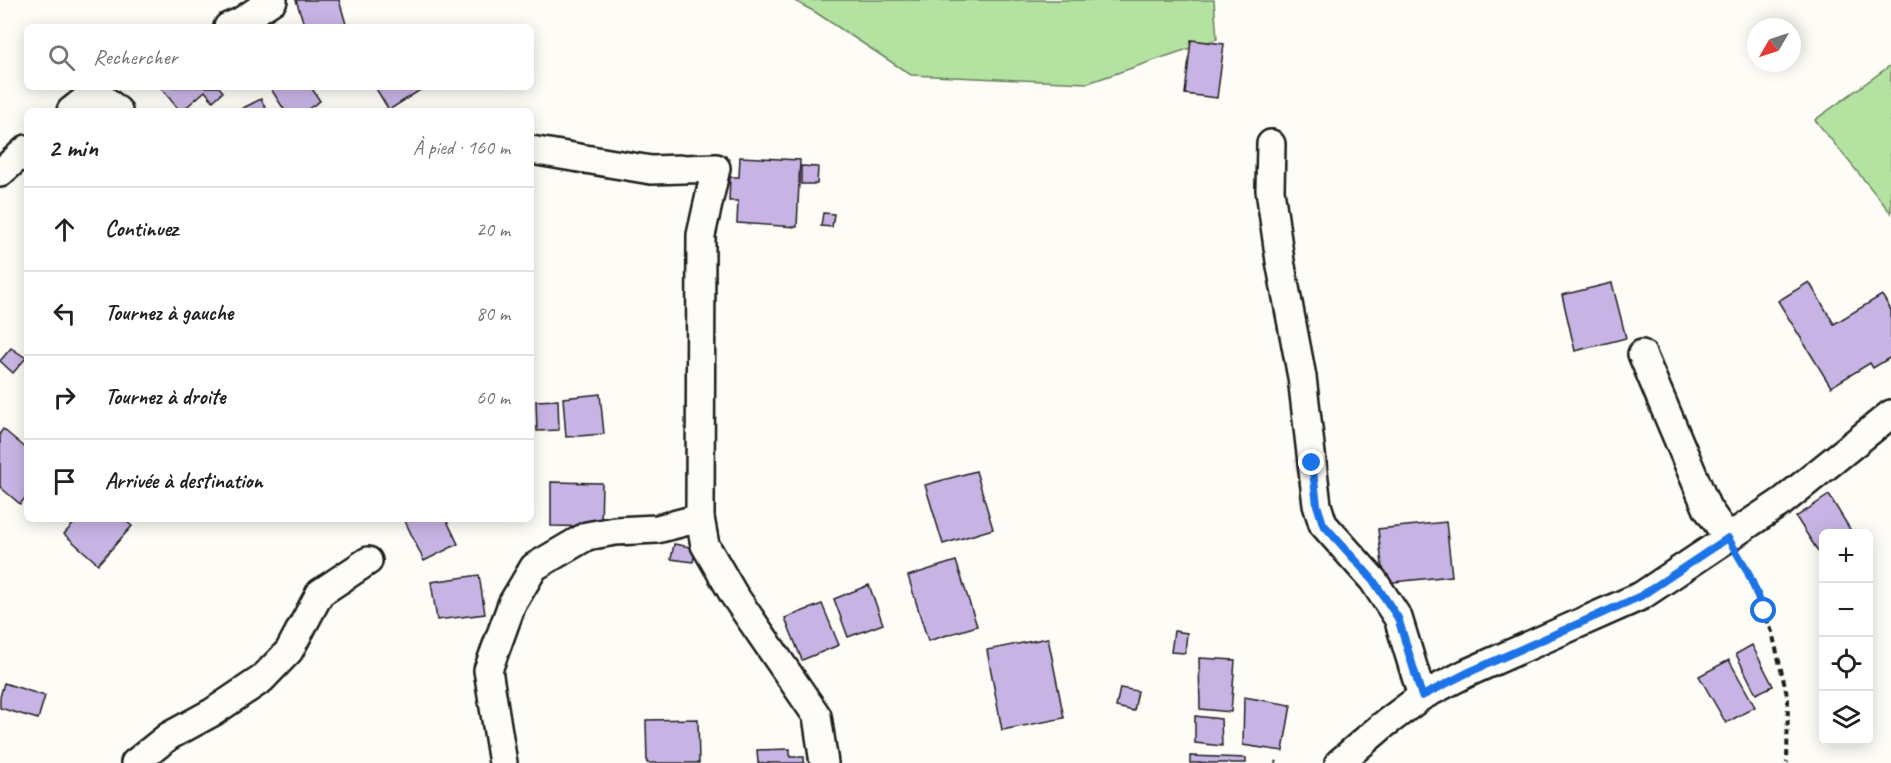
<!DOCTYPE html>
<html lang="fr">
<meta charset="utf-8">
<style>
:root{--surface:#fff;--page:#f6f6f6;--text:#202124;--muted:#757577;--line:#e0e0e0}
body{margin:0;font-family:Caveat,sans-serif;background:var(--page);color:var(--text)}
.controls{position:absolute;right:18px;bottom:18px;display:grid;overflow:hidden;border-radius:9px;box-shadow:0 3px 15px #0003}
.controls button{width:54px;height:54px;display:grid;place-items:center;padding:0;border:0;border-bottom:2px solid var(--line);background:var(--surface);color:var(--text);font:30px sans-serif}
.compass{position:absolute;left:1747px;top:18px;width:54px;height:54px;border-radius:50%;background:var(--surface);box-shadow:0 3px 15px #0003;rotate:231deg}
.stop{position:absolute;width:18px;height:18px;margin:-14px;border:4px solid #1a73e8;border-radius:50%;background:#fff}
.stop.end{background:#1a73e8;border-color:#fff;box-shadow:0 2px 6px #0008}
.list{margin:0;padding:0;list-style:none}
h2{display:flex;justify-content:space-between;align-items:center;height:78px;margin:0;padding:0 24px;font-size:26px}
h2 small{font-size:20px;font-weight:400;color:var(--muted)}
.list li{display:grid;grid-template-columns:39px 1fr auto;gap:18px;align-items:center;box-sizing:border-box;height:84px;padding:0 24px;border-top:2px solid var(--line)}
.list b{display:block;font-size:22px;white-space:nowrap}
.list em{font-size:20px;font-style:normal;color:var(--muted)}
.icon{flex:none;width:33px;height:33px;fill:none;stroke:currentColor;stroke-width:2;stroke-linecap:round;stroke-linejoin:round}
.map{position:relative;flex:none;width:1891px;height:763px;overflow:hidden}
.search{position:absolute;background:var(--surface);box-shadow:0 3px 15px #0003;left:24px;top:24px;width:510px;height:66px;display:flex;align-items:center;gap:15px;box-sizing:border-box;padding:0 21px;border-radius:9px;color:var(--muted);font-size:22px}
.panel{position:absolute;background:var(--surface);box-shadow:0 3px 15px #0003;left:24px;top:108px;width:510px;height:414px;border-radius:9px}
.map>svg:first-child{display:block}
.green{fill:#b3e2a1;stroke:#687f5e;stroke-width:1.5}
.building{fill:#c7b4e4;stroke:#1c1c1c;stroke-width:1.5}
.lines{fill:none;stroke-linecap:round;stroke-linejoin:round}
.street-casing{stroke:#1c1c1c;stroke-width:32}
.path{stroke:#1c1c1c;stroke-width:4;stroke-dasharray:6 4.5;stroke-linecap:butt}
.street{stroke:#fdfcf7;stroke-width:27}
.route{stroke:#1a73e8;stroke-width:8}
</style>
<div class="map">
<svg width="1891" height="763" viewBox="0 0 1891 763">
<rect width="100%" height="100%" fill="#fdfcf7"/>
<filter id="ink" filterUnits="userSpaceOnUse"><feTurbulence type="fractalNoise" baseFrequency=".0167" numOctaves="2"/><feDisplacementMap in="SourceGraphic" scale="12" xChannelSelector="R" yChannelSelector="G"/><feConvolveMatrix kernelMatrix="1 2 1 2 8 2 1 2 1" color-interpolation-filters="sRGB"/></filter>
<g filter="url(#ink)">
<g class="green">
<polygon points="793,0 1214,0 1217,39 1088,83 911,75 815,12"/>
<polygon points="1891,65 1891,213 1815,120"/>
</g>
<g class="building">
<polygon points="296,0 339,0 346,24 338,27 305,27"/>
<polygon points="1191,40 1224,44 1217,98 1185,94"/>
<polygon points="160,87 219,87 223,92 213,101 205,91 182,111 180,111"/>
<polygon points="274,87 311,87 320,101 305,111 285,111 271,89"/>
<polygon points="375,87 425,87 389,110"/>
<polygon points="261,99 267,111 237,111"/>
<polygon points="740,157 800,160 797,227 737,223 738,201 729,201 730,177 739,177"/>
<polygon points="801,166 818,167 817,184 801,184"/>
<polygon points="823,213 834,214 832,227 821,226"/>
<polygon points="1809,282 1834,324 1882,295 1891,310 1891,357 1873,368 1870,363 1831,387 1778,301"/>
<polygon points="1612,283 1626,338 1575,351 1562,295"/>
<polygon points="11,348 26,358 13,373 0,361"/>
<polygon points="600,394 604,434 566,437 563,398"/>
<polygon points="558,400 559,430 537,431 536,401"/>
<polygon points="3,429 27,449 27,496 20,504 0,487 0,433"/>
<polygon points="976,471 993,529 943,544 925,485"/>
<polygon points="551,482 602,483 601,527 551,526"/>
<polygon points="1829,495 1853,534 1824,534 1823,559 1796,517"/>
<polygon points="78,519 123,519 132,526 98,564 64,534"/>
<polygon points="404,519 446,519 458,544 424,561"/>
<polygon points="1446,522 1452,576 1384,583 1378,529"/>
<polygon points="674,544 696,548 693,562 671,559"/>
<polygon points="956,561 977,626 928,641 908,576"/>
<polygon points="479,575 485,614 437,620 431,582"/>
<polygon points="869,585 883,624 848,637 834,599"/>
<polygon points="822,604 839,645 802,660 785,618"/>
<polygon points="1174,631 1187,633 1185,653 1171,652"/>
<polygon points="1048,638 1064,718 1002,730 987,650"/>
<polygon points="1752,645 1773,686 1756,694 1736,654"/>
<polygon points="1199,658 1235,660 1231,712 1200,709"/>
<polygon points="1729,660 1755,707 1726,723 1699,676"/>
<polygon points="4,683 45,696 38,719 0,708 0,697"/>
<polygon points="1120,688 1138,691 1134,711 1116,707"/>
<polygon points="1244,697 1291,705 1283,751 1243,745"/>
<polygon points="1195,716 1221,719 1222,746 1195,743"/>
<polygon points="698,719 699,763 647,763 646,720"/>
<polygon points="790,749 790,757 804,757 804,763 758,763 757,750"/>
<polygon points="1190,756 1246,758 1246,763 1190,763"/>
</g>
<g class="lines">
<defs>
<g id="street">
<polyline points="228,27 240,22 273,0"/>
<polyline points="71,111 95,92 118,111"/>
<polyline points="1271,144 1270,190 1280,261 1302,377 1317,505 1323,524 1373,580 1398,618 1422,696"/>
<polyline points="531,150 651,170 716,168 701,235 700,518 705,545 734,595 817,716 824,763"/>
<polyline points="0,173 27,149"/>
<polyline points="1642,354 1707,508 1728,538"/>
<polyline points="135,763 169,736 213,712 262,679 289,651 320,593 368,561"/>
<polyline points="503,763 488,670 512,604 534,567 587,536 615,531 657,529 700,518"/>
<polyline points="1339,763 1382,726 1422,696 1467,673 1641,596 1783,501 1891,414"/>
</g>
</defs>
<use href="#street" class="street-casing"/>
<g class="path">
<polyline points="1741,560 1747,570 1772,632 1788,699 1787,763"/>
<polyline points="1275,762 1277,763"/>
</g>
<use href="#street" class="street"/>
</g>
</g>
<g class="lines" filter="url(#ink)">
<polyline class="route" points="1312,463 1317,505 1323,524 1373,580 1398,618 1422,696 1467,673 1641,596 1728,538 1747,570 1764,611"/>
</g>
</svg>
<div class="controls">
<button>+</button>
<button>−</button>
<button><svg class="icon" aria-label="locate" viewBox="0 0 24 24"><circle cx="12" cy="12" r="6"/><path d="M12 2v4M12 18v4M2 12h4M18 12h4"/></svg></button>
<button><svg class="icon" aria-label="layers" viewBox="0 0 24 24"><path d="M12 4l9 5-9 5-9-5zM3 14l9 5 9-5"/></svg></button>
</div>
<svg class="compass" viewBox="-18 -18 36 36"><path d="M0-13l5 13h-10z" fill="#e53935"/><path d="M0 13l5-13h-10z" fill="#757577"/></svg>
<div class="stop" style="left:1764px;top:611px"></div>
<div class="stop end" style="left:1312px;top:463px"></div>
<div class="search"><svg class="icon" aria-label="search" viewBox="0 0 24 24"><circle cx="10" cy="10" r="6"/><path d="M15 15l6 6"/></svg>Rechercher</div>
<section class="panel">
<h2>2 min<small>À pied · 160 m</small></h2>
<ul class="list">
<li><svg class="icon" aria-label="ahead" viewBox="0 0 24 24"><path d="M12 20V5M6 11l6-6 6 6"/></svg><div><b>Continuez</b></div><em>20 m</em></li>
<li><svg class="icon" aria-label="left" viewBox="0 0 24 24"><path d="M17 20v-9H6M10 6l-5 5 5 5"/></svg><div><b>Tournez à gauche</b></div><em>80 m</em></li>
<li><svg class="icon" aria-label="right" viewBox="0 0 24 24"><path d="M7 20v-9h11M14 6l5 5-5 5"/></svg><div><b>Tournez à droite</b></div><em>60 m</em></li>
<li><svg class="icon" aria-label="arrive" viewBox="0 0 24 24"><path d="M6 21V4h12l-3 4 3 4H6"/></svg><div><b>Arrivée à destination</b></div></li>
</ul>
</section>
</div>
